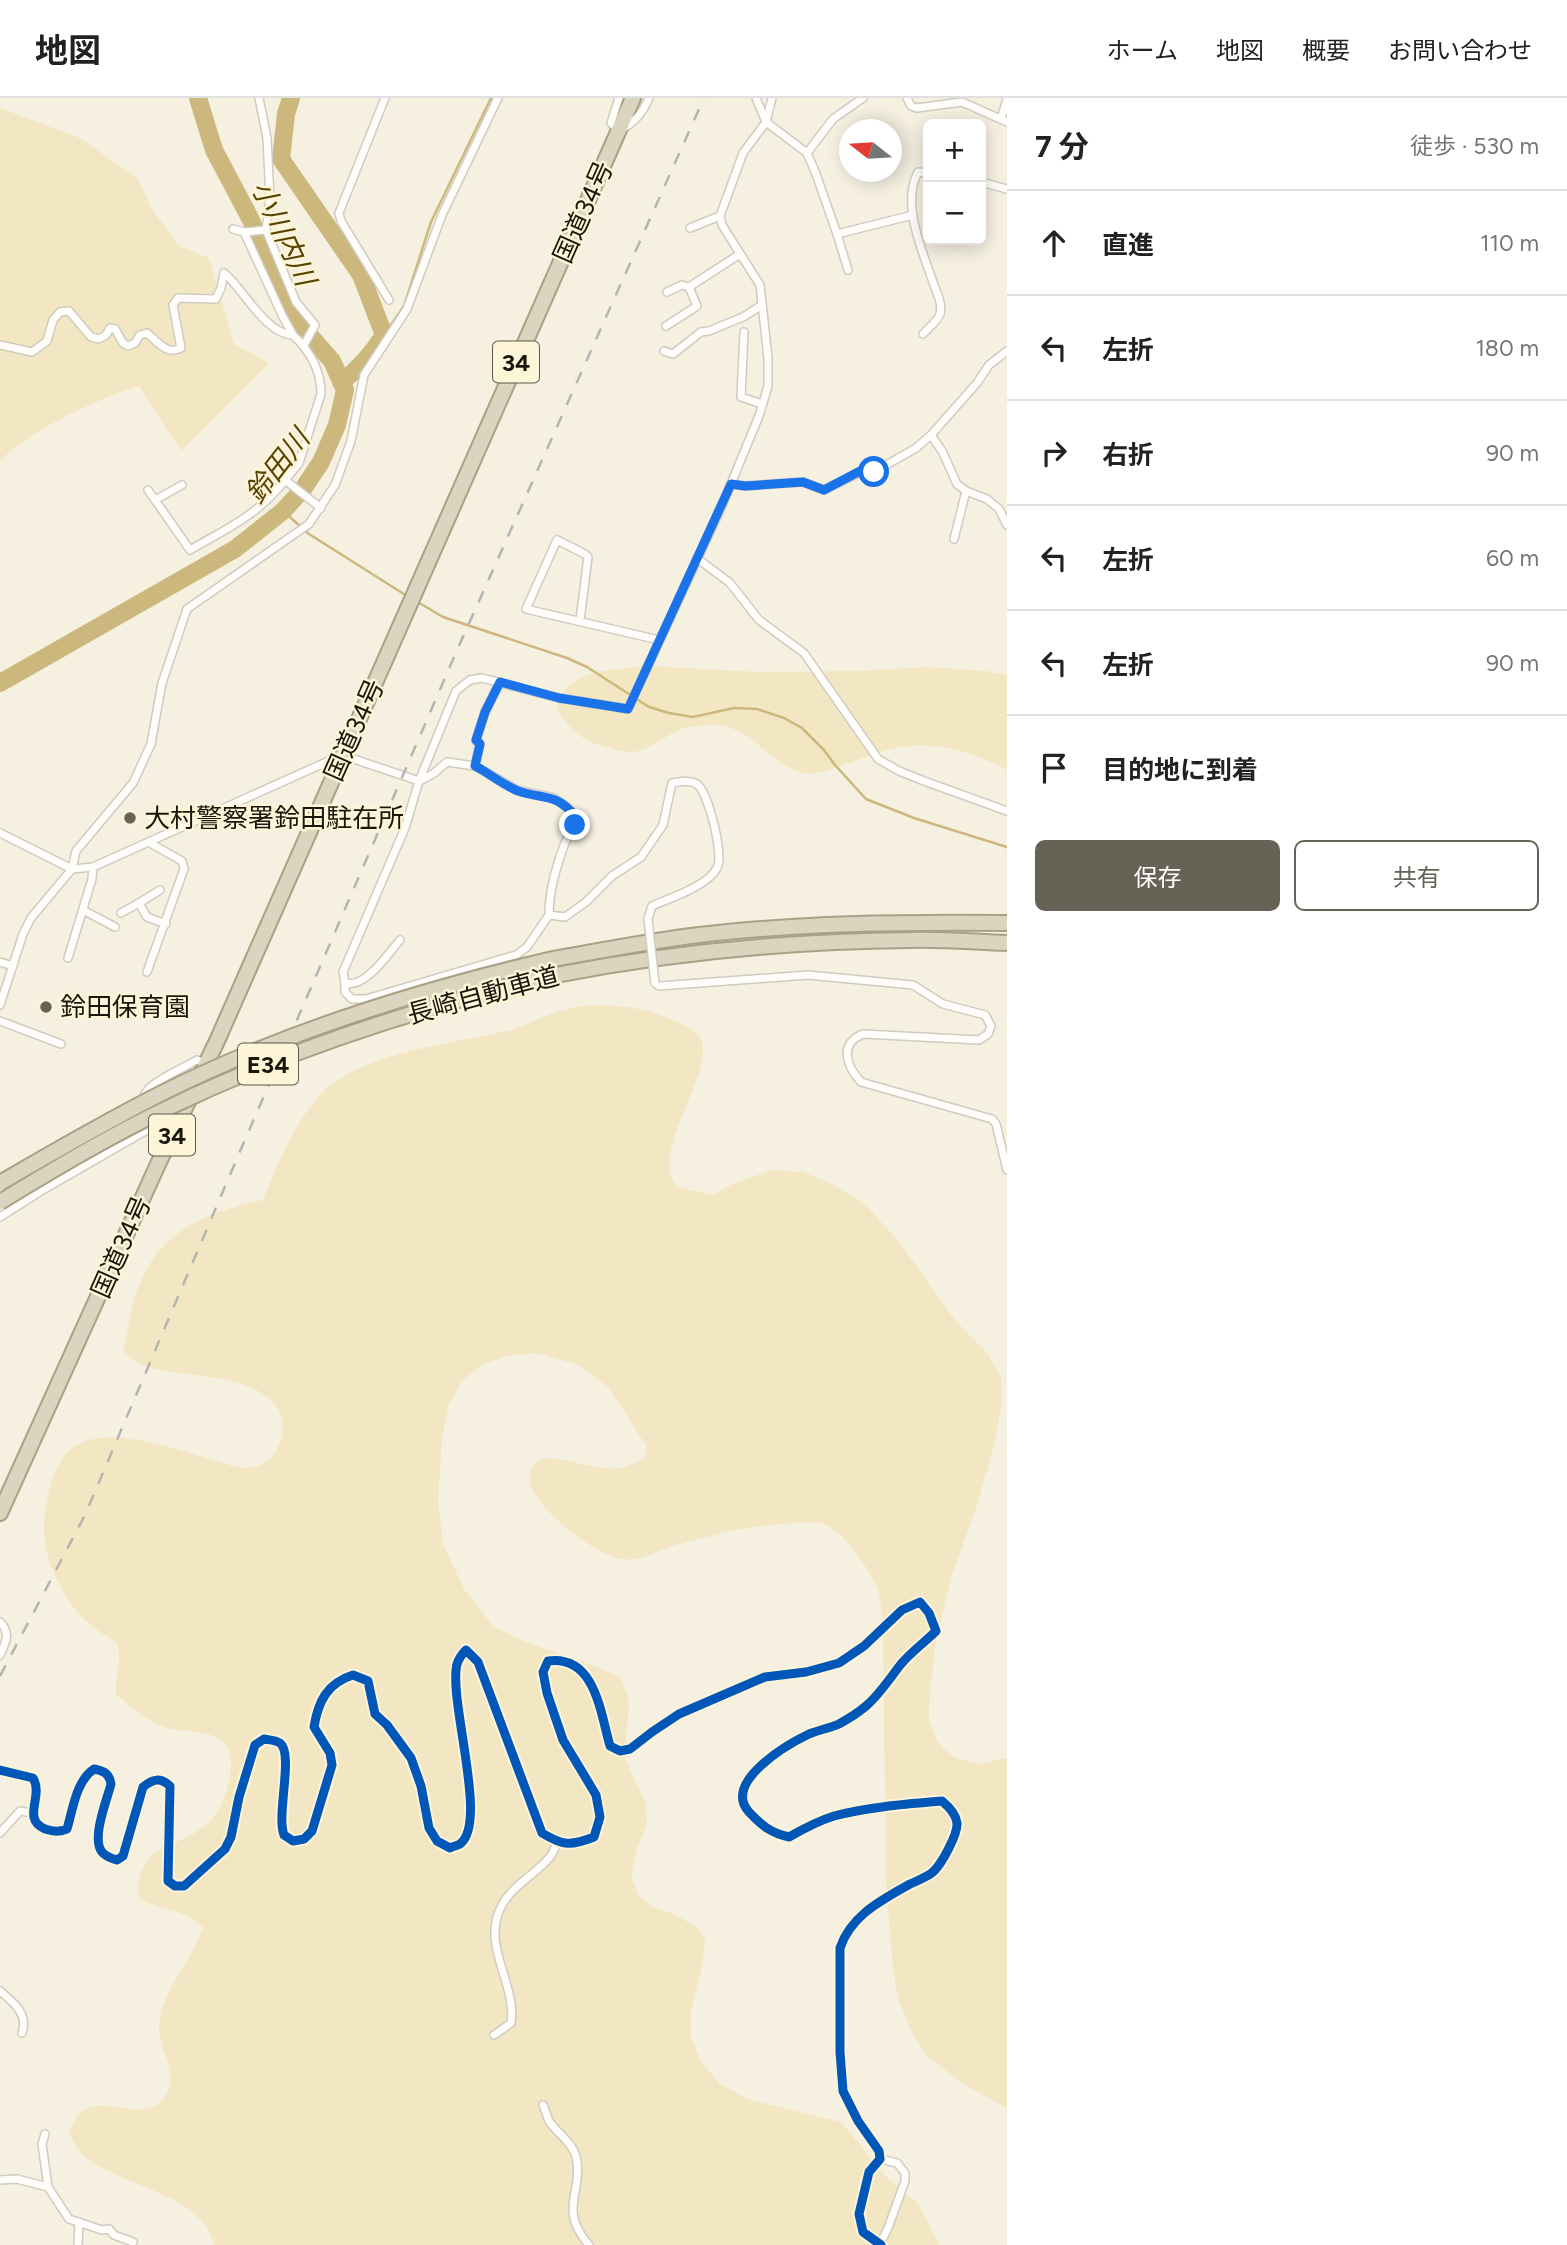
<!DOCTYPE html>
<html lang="ja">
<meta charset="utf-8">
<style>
:root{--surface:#fff;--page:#f2f2f2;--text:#222;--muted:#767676;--line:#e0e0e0;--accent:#666256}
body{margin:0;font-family:Figtree,"Noto Sans JP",sans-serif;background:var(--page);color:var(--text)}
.controls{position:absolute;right:21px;top:21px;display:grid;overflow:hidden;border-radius:10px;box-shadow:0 4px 18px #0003}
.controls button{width:63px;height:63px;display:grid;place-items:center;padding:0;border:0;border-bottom:2px solid var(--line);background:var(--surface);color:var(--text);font:35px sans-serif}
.compass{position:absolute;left:839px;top:21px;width:63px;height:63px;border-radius:50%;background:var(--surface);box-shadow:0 4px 18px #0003;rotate:287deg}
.stop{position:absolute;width:21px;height:21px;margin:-16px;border:5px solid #1a73e8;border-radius:50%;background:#fff}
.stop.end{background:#1a73e8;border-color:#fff;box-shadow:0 2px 7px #0008}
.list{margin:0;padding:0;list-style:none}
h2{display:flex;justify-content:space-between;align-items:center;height:91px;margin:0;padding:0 28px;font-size:30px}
h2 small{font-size:23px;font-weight:400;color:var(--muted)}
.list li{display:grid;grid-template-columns:46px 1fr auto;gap:21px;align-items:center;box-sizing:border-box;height:105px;padding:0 28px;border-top:2px solid var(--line)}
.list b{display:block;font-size:26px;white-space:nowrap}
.list em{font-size:23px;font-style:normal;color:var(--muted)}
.actions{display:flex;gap:14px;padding:21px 28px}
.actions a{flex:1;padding:16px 0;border:2px solid var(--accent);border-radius:10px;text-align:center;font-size:24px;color:var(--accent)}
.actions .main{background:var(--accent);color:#fff}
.icon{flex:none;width:38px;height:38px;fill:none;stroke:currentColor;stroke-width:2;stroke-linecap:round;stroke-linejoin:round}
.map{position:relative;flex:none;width:1007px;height:2147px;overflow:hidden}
header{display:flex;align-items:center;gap:42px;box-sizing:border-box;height:98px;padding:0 35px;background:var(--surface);border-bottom:2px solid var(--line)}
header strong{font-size:33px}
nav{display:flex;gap:38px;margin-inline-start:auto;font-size:24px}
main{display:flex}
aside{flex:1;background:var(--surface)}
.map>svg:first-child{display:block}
.green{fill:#f3e7c3}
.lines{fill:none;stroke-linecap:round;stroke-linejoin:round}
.stream{stroke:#ccb87d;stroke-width:2.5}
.river{stroke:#ccb87d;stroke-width:18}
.street-casing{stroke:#cfcbc0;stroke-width:10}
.highway-casing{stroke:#a9a185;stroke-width:18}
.street{stroke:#fefdfa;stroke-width:7}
.highway{stroke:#dbd5c0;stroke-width:14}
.rail{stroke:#b6b4b1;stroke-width:2.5;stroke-dasharray:12 12;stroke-linecap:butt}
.street-bridge-casing{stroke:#cfcbc0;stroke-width:10;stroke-linecap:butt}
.highway-bridge-casing{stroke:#a9a185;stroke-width:18;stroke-linecap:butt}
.street-bridge{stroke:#fefdfa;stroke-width:7}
.highway-bridge{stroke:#dbd5c0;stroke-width:14}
.cycleway-casing{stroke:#fef4d7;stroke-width:13}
.cycleway{stroke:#0057b8;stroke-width:9}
.route{stroke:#1a73e8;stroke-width:9}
.poi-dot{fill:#666256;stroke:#fef4d7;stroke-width:2.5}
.labels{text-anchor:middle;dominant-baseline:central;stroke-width:5;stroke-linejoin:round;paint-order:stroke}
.shield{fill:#fef4d7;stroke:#5e5949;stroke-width:2}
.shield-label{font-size:24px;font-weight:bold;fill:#19160c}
.street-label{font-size:26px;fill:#19160c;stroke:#fef4d7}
.poi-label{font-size:26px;fill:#19160c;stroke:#fef4d7;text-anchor:start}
.water-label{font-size:28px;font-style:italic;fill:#574503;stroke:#fef4d7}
</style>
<header>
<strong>地図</strong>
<nav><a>ホーム</a><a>地図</a><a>概要</a><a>お問い合わせ</a></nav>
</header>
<main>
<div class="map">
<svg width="1007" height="2147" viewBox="0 0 1007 2147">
<rect width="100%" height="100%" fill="#f5f0e0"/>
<g class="green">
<path d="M0 10 80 40 138 81 151 110 179 148 209 160 234 246 269 265 181 353 139 288C98 300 29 333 0 363Z"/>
<path d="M647 568 758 574 859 573 927 569 986 573 1007 577V672C974 654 933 642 895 650 879 654 864 660 849 665 836 669 817 678 803 675 772 669 753 629 716 627 707 626 692 628 684 630 666 636 651 653 631 654 621 654 610 650 600 647 578 640 569 630 557 611 564 570 615 572 647 568Z"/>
<path d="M587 907C620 907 645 909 675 923 684 927 696 932 701 941 714 968 663 1038 670 1074 670 1079 674 1084 677 1089L712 1097 735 1085 772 1072 803 1074 830 1085 864 1105 899 1144 955 1222 988 1256 1001 1279 1002 1306 993 1351 978 1404 952 1477 936 1541 930 1591 929 1621 936 1641 946 1653 958 1661 978 1666 1007 1660V2010L965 1987 926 1957 911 1932 898 1900 893 1873 886 1784 883 1535C881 1521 882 1505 878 1492 872 1475 846 1438 830 1429 821 1423 809 1424 799 1425 752 1426 717 1436 673 1448 655 1453 642 1464 622 1461 593 1456 538 1413 530 1384 528 1375 533 1367 540 1361 579 1357 607 1386 645 1359L647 1349 609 1290 579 1267 537 1255 507 1258 482 1267 461 1284 449 1306 442 1339 438 1404 443 1446 464 1491 493 1528 524 1543 597 1569 621 1580 629 1603 625 1661 645 1703 647 1724 637 1751 631 1778 638 1797 652 1809 674 1816 698 1830 705 1841 703 1864 691 1914V1939L700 1962 720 1986 747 2001 841 2024 886 2078 918 2106 940 2147H214C206 2099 123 2087 89 2062 80 2055 74 2046 69 2036 86 1980 133 2029 160 2004 185 1982 158 1953 159 1928 162 1890 192 1864 203 1830 189 1811 158 1813 139 1800 134 1747 175 1751 205 1728 221 1716 231 1685 231 1666 231 1627 188 1637 164 1629 147 1623 129 1608 116 1596 115 1578 122 1562 117 1545 107 1538 95 1532 86 1523 69 1508 58 1486 50 1465 41 1440 43 1411 51 1386 55 1373 60 1359 72 1350 105 1325 175 1351 211 1361 227 1366 246 1375 262 1366 273 1361 280 1348 282 1336 291 1277 194 1280 155 1271 143 1268 133 1263 123 1254 129 1228 132 1200 144 1176 167 1129 215 1112 263 1102 275 1072 296 1023 318 999 360 953 453 946 511 932 523 929 534 922 546 918 559 913 573 910 587 907Z"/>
</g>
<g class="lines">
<g class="stream">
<polyline points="384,237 404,208 431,124 491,0"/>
<polyline points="283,413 309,436 407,498"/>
<polyline points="416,503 443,519 567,560 587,569 649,609 669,615 693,619 734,610 757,611 784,620 802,630 824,652 835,667 866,701 914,720 1007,749"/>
</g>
<g class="river">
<path d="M291 0 286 16 281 61 361 177 384 237C372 256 359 271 341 284"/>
<polyline points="0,585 235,451 283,413 303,391 321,364 337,327 345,292 332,263 296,222 287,205 250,120 214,52 198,0"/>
</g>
<defs>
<g id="street">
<polyline points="259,0 267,40 270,100 266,132 296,204 315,227 304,247"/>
<polyline points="385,0 339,115 341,123 389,202"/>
<path d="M619 0 611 25 619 33C634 25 642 16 649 0"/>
<polyline points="756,0 766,24 807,55 816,76 837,136 913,117"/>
<polyline points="907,0 911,8 917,10 962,4 1007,24"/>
<polyline points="1001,21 1007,1"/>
<polyline points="807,55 833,21 863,0"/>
<polyline points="981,84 1007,91"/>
<polyline points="690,130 720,118"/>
<polyline points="233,131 244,134 266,132"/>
<polyline points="244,134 283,219 293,237"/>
<polyline points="837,136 848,172"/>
<polyline points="667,194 682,187 689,189 740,156"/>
<polyline points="666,228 697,208 689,189"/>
<polyline points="744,234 741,299 762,306"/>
<path d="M923 236C928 230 938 223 940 216 943 205 936 194 933 184 922 152 901 106 918 74L928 75"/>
<path d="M0 247 32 254 47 243 53 222 60 214 69 213 91 239 99 241 106 237 110 230 115 231 123 245 128 248 135 245 140 237 147 235C157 243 167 258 181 250L173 207 178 200 216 201 221 190 224 175C243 190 265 236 293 237 309 252 321 272 321 296L299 365 285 382 321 410"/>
<polyline points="664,253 673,256 701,234 709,233 743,219 762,207"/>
<polyline points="931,337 942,353 957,386 966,393 987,401 999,411 1007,427"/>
<polyline points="731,386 745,388 803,384 824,392 860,374 874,374 916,350 931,337 977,285 989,267 1007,253"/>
<path d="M148 392 190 452C228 430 258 417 285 382"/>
<polyline points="155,402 182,387"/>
<polyline points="954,441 966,393"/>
<polyline points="698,461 730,485 759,522 804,555 878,661 899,673 924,683 1007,713"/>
<polyline points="580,522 588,459 585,456 557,442 526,511 659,542"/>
<polyline points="475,668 480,646 476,643 485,614 500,584"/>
<path d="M0 735 72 771 93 769 342 657 419 683 433 676 447 664 475 668 517 692 554 700 567 709 576 719C575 730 569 736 565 745 556 769 549 792 549 817L565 819 586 804 612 778 641 759 663 727 672 685C680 684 691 681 698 687 709 698 724 757 717 770 708 788 670 800 652 808L648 821"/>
<polyline points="160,792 139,805 147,819 166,826"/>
<polyline points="83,812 115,829"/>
<polyline points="121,815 139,805"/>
<path d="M400 842C388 856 365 891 345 885L343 874 405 730 419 683 456 593 470 582 482 580 559 600 628 611 721 410 759 318 768 288V260L760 187 722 127 720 118 743 55 766 24 772 0"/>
<polyline points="68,860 92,781 93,769"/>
<polyline points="0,864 13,868"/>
<polyline points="147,874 184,771 182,763 150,745"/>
<polyline points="345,885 345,894 352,901 366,901 516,857 527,849 549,817"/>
<path d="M655 885 659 888 808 877 913 887 943 906 985 917 991 928 988 936 979 942 863 936C838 946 847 969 861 984L992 1021 996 1026 1007 1072"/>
<polyline points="0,907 23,836 31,820 72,771 76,753 133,685 151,646 162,585 187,511 309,426 335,387 351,343 364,277 407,211 442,117 498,0"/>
<polyline points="0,923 61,946"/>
<path d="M171 1038C151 1030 129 1005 153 987 166 977 183 970 197 962L206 965"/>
<polyline points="0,1119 41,1093 154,1028"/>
<path d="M0 1524C11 1535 6 1544 0 1557"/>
<path d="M0 1672 33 1680C44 1698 21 1721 45 1731 54 1734 59 1734 67 1731 73 1711 76 1683 94 1671 104 1673 109 1675 111 1686 107 1702 91 1740 102 1754 106 1759 111 1760 117 1762L123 1758 143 1689C153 1681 160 1679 170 1688L168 1783 175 1788H184L225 1751 231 1739 239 1699 255 1647 264 1641C269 1642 275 1642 280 1645 294 1656 276 1717 284 1737L293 1743 304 1741 312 1733 332 1667 330 1655 314 1629C318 1604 327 1585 353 1577L368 1583 375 1616 387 1627 411 1660 421 1688 429 1730 437 1743 450 1750C453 1748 457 1748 460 1746 489 1725 448 1602 457 1566 459 1560 462 1556 466 1552L478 1564 542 1735C563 1748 571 1748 594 1739L600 1719 596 1697 563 1642 547 1595 543 1574 548 1563C595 1557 600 1613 610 1648L620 1653 630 1651 652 1634 679 1616 765 1579 806 1574 839 1565 864 1548 902 1512 920 1504 929 1515 936 1533C925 1544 911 1554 901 1566 890 1580 880 1596 866 1608 859 1614 848 1621 839 1626 830 1630 819 1632 809 1636 786 1647 722 1685 749 1714 762 1728 771 1735 789 1739 803 1731 818 1723 834 1718 867 1709 907 1706 942 1703 948 1708 956 1716 957 1725 958 1736 942 1765 934 1773 928 1779 918 1782 910 1786 882 1802 851 1817 840 1850V1954L843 1993 858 2023 879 2053 880 2061 869 2074 859 2116 863 2134 881 2147"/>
<polyline points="0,1735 20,1713 33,1715"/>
<path d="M0 1893C13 1904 29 1916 22 1935"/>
<path d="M494 1937 511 1925C517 1886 481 1848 501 1809 512 1787 535 1777 550 1759 553 1755 555 1749 557 1745"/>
<path d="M543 2007C545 2012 547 2018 549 2023 557 2035 572 2044 576 2058 584 2095 557 2110 589 2147"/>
<polyline points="45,2036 42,2046 48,2089"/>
<polyline points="880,2061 897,2065 905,2075 905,2083 888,2130 880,2146"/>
<polyline points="0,2082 17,2081 48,2089 69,2121 102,2132 109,2131 114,2137 133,2144"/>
<polyline points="78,2147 79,2124"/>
</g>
<g id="highway">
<path d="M553 861C599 853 645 844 691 838 795 825 902 824 1007 825"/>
<path d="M556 877C673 854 792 843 911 842 943 841 975 844 1007 845"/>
<polyline points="0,1415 158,1066 217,943 633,0"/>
</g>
</defs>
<use href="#street" class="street-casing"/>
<use href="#highway" class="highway-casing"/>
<use href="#street" class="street"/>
<use href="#highway" class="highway"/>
<polyline class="rail" points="0,1578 85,1417 238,1058 458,550 704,0"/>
<defs>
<polyline id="street-bridge" points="648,821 655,885"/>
<g id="highway-bridge">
<path d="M0 1085C53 1054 107 1023 162 995 286 933 419 892 553 861"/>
<path d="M0 1104C56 1070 113 1036 172 1008 295 949 424 908 556 877"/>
</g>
</defs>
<use href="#street-bridge" class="street-bridge-casing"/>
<use href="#highway-bridge" class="highway-bridge-casing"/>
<use href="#street-bridge" class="street-bridge"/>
<use href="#highway-bridge" class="highway-bridge"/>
<defs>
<path id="cycleway" d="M0 1672 33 1680C44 1698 21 1721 45 1731 54 1734 59 1734 67 1731 73 1711 76 1683 94 1671 104 1673 109 1675 111 1686 107 1702 91 1740 102 1754 106 1759 111 1760 117 1762L123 1758 143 1689C153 1681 160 1679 170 1688L168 1783 175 1788H184L225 1751 231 1739 239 1699 255 1647 264 1641C269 1642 275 1642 280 1645 294 1656 276 1717 284 1737L293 1743 304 1741 312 1733 332 1667 330 1655 314 1629C318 1604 327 1585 353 1577L368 1583 375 1616 387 1627 411 1660 421 1688 429 1730 437 1743 450 1750C453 1748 457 1748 460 1746 489 1725 448 1602 457 1566 459 1560 462 1556 466 1552L478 1564 542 1735C563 1748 571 1748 594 1739L600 1719 596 1697 563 1642 547 1595 543 1574 548 1563C595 1557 600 1613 610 1648L620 1653 630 1651 652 1634 679 1616 765 1579 806 1574 839 1565 864 1548 902 1512 920 1504 929 1515 936 1533C925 1544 911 1554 901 1566 890 1580 880 1596 866 1608 859 1614 848 1621 839 1626 830 1630 819 1632 809 1636 786 1647 722 1685 749 1714 762 1728 771 1735 789 1739 803 1731 818 1723 834 1718 867 1709 907 1706 942 1703 948 1708 956 1716 957 1725 958 1736 942 1765 934 1773 928 1779 918 1782 910 1786 882 1802 851 1817 840 1850V1954L843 1993 858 2023 879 2053 880 2061 869 2074 859 2116 863 2134 881 2147"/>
</defs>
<use href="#cycleway" class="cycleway-casing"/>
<use href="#cycleway" class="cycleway"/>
</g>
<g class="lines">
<path class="route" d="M575 727 576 719C555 694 545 702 518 693 503 687 489 675 475 668L480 646 476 642 485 614 500 584 559 600 628 611 731 386 745 388 803 384 824 392 860 373 874 374"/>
</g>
<g class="poi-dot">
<circle cx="130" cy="720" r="7"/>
<circle cx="46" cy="909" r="7"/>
</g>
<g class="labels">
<g class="shield">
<rect x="493" y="243.5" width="46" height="41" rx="5"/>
<rect x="238" y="945.5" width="60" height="41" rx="5"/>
<rect x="149" y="1016.5" width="46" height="41" rx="5"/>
</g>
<g class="shield-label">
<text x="516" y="264">34</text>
<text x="268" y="966">E34</text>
<text x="172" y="1037">34</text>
</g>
<g class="street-label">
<text transform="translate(583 114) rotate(-66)">国道34号</text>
<text transform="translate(354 632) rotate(-66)">国道34号</text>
<text transform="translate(483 897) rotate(-15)">長崎自動車道</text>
<text transform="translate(121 1149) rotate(-66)">国道34号</text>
</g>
<g class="poi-label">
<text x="144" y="720">大村警察署鈴田駐在所</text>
<text x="60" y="909">鈴田保育園</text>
</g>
<g class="water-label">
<text transform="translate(284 135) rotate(65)">小川内川</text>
<text transform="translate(277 368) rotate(-52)">鈴田川</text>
</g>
</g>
</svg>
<div class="controls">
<button>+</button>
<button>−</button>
</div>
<svg class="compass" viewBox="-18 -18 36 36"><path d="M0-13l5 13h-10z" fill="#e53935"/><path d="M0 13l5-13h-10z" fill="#767676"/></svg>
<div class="stop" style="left:874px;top:374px"></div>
<div class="stop end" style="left:575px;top:727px"></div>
</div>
<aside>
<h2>7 分<small>徒歩 · 530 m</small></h2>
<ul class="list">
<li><svg class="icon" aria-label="ahead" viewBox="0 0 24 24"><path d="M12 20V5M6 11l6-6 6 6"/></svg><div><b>直進</b></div><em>110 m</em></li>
<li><svg class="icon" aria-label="left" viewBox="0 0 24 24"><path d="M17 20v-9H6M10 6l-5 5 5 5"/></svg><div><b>左折</b></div><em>180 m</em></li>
<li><svg class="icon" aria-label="right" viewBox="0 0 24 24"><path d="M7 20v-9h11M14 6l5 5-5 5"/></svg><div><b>右折</b></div><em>90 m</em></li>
<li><svg class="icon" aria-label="left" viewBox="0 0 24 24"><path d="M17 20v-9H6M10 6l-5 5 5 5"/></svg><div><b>左折</b></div><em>60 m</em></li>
<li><svg class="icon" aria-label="left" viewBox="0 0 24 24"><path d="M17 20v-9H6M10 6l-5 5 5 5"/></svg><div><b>左折</b></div><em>90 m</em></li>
<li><svg class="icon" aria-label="arrive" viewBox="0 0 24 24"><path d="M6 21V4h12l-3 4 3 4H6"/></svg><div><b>目的地に到着</b></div></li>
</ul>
<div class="actions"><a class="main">保存</a><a>共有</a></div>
</aside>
</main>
